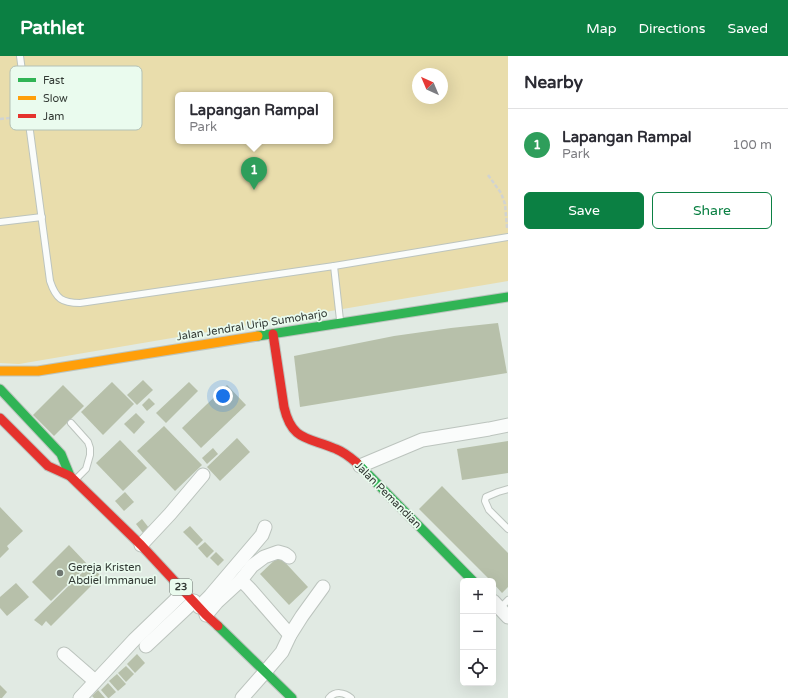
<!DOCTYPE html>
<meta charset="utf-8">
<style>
:root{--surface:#fff;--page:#f7f7f7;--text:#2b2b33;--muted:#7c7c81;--line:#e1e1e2;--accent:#0b8043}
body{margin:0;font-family:"Varela Round",sans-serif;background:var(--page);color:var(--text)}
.controls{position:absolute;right:12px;bottom:12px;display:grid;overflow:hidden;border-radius:6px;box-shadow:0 4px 16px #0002}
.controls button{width:36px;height:36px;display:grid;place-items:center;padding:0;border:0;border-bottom:1px solid var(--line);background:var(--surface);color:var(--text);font:20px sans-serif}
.compass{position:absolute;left:412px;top:12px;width:36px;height:36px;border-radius:50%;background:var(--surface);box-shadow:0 4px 16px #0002;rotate:316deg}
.you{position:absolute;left:223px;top:340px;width:14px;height:14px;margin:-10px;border:3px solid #fff;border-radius:50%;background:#1a73e8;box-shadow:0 0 0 6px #1a73e833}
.badge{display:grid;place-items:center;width:26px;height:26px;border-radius:50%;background:var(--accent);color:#fff;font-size:13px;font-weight:700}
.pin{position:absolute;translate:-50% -33px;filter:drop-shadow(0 1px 2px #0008)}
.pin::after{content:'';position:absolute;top:21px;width:14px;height:12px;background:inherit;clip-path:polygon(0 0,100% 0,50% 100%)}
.popup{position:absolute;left:175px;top:36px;width:158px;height:52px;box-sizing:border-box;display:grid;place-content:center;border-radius:6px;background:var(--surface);filter:drop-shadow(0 1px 3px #0005);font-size:13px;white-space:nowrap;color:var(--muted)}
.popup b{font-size:15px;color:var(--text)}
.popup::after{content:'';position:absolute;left:50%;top:100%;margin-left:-8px;border:8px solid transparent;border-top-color:var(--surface)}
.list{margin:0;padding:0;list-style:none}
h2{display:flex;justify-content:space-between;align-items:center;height:52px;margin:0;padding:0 16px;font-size:17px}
h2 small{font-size:13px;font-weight:400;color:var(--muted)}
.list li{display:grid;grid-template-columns:26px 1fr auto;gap:12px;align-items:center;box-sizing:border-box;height:72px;padding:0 16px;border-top:1px solid var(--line)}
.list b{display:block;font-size:15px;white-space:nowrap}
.list p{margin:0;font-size:13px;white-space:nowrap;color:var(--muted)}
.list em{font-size:13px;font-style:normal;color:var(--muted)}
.actions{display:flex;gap:8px;padding:12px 16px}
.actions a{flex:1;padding:9px 0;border:1px solid var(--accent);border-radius:6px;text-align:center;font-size:14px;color:var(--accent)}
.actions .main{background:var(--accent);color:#fff}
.icon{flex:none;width:22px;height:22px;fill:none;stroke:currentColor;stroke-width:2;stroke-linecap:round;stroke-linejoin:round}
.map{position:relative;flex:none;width:508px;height:642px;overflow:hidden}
header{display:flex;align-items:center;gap:24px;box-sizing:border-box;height:56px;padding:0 20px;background:var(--accent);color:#fff}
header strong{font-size:19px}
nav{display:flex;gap:22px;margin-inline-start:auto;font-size:14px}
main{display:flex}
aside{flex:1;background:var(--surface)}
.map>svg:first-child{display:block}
.green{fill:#e9ddac;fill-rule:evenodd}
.building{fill:#b7c0aa}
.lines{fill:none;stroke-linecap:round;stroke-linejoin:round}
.lane-casing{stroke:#bcc4be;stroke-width:8}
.street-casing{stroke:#bcc4be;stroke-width:15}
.fast-casing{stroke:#bcc4be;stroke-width:11}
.slow-casing{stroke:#bcc4be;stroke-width:11}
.jam-casing{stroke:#bcc4be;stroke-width:11}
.path{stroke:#d1d3d1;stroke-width:2.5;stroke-dasharray:4 2;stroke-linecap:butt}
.lane{stroke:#fafcfb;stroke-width:6}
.street{stroke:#fafcfb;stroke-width:13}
.fast{stroke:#30b455;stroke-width:9}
.slow{stroke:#ff9f0a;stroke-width:9}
.jam{stroke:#e5322d;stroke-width:9}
.poi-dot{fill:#6f7771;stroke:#eafbee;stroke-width:1.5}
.labels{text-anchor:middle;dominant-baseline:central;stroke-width:3.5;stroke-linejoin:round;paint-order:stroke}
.shield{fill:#eafbee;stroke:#69736c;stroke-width:1}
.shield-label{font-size:10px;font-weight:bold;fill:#323934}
.street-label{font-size:11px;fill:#323934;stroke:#eafbee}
.poi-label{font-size:11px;fill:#323934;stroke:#eafbee;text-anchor:start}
.key{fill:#eafbee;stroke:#b3c1b6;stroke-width:1}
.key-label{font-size:11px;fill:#323934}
</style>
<header>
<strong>Pathlet</strong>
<nav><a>Map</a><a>Directions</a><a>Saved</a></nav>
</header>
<main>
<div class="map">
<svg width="508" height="642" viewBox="0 0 508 642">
<rect width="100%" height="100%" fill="#e1eae3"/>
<path class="green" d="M0 0H508V225L19 308 0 307ZM418 18H442V42H418ZM178 39H330V85H178Z"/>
<g class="building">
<polygon points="498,267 507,317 300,351 294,300 394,280 451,272"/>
<polygon points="143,324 153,334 137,349 127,339"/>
<polygon points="112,326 134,348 103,379 81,356"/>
<polygon points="189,326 198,335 166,367 156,357"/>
<polygon points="63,329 84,350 54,380 33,359"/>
<polygon points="227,329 246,349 201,392 182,372"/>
<polygon points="149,342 155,348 147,355 142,349"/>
<polygon points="136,357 145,366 134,378 124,368"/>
<polygon points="164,370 202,409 175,435 137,395"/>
<polygon points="237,382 250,396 220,425 207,411"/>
<polygon points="120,384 147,412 123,435 96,407"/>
<polygon points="508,385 508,417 462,424 457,393"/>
<polygon points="213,392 218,398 207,408 202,402"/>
<polygon points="442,430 508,497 508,531 502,537 493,527 493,525 491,525 419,453"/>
<polygon points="125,436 134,446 124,455 115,445"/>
<polygon points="0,451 23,475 7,490 9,493 0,502"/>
<polygon points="142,463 149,472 143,477 136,468"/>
<polygon points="190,470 203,484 197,490 183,476"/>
<polygon points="205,486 214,495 207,502 198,492"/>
<polygon points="69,489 88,509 51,545 32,526"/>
<polygon points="216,496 224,504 218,510 210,502"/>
<polygon points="279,500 308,531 289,549 260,518"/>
<polygon points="90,509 101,520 51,570 46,565 42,570 34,564"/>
<polygon points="16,527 29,541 7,560 0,552 0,541"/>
<polygon points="137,598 145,607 135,617 127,608"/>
<polygon points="126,610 134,618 126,626 118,617"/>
<polygon points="117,618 126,628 118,635 109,625"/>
<polygon points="108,627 116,636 109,642 108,642 101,634"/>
<polygon points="0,629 7,636 2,642 0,642"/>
<polygon points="98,634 105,642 94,642 92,640"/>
</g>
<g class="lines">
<defs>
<g id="lane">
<path d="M20 0 50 225C56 243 62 247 80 247L334 210 508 181"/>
<polyline points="0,166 42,161"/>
<polyline points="334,210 340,264"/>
<polyline points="71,367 88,386 90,392 90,399 86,413 77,422"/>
<polyline points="508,433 498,436 486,441 485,445 489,454 508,473"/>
<polyline points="500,552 508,544"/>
<path d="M329 642C335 635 344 636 351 642"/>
</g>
<g id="street">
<polyline points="360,410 422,384 489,373 508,369"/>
<polyline points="141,489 170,458 203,419"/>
<polyline points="241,524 249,532 290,579"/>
<polyline points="493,545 508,561"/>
<polyline points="199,551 210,540 262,479 265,471"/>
<polyline points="206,559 217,546 241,524 252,510 264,501 278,496 285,498 289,501"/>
<polyline points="146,590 194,545"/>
<polyline points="64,598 95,625"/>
<polyline points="80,642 134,584 185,535"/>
<polyline points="242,642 265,616 282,596 290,579 302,560 323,531"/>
</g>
<g id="fast">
<polyline points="258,280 508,241"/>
<polyline points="0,333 61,398 70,420"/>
<polyline points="357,407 473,525"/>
<polyline points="218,570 292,642"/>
</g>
<polyline id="slow" points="0,315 38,315 258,280"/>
<g id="jam">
<path d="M273 278 284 351C292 386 309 381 336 393 344 396 350 401 357 407"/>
<polyline points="0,362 48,410 70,420 141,489 206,559 218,570"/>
</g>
</defs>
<use href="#lane" class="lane-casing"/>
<use href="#street" class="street-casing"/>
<use href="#fast" class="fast-casing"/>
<use href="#slow" class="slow-casing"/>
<use href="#jam" class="jam-casing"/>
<g class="path">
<polyline points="0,63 19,61"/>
<polyline points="488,119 501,137 505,148 507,172"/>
</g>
<use href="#lane" class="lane"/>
<use href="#street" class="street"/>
<use href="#fast" class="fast"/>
<use href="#slow" class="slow"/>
<use href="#jam" class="jam"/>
</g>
<circle class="poi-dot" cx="60" cy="517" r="4"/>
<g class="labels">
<rect class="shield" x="170" y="523" width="22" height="16" rx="3"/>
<g class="shield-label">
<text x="181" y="531">23</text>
</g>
<g class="street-label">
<text transform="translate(252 269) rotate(-9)">Jalan Jendral Urip Sumoharjo</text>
<text transform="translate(388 439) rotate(45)">Jalan Pemandian</text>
</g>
<g class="poi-label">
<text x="68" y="511">Gereja Kristen<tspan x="68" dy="13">Abdiel Immanuel</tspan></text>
</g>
</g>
<rect x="10" y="10" width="132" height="64" rx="6" class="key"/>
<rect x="18" y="22" width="18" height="4" fill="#30b455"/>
<rect x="18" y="40" width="18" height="4" fill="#ff9f0a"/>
<rect x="18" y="58" width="18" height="4" fill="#e5322d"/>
<g class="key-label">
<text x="43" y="28">Fast</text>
<text x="43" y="46">Slow</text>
<text x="43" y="64">Jam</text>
</g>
</svg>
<div class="controls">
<button>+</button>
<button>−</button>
<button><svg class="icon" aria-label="locate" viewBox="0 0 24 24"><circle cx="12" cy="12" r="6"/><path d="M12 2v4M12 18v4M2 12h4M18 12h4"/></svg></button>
</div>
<svg class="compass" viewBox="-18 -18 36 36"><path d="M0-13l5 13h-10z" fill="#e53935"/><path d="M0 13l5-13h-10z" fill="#7c7c81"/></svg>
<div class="you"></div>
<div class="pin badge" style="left:254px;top:134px;background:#2e9e5b">1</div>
<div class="popup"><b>Lapangan Rampal</b>Park</div>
</div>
<aside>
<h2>Nearby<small></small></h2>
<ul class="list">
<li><span class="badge" style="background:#2e9e5b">1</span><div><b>Lapangan Rampal</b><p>Park</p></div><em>100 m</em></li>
</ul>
<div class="actions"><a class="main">Save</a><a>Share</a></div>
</aside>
</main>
